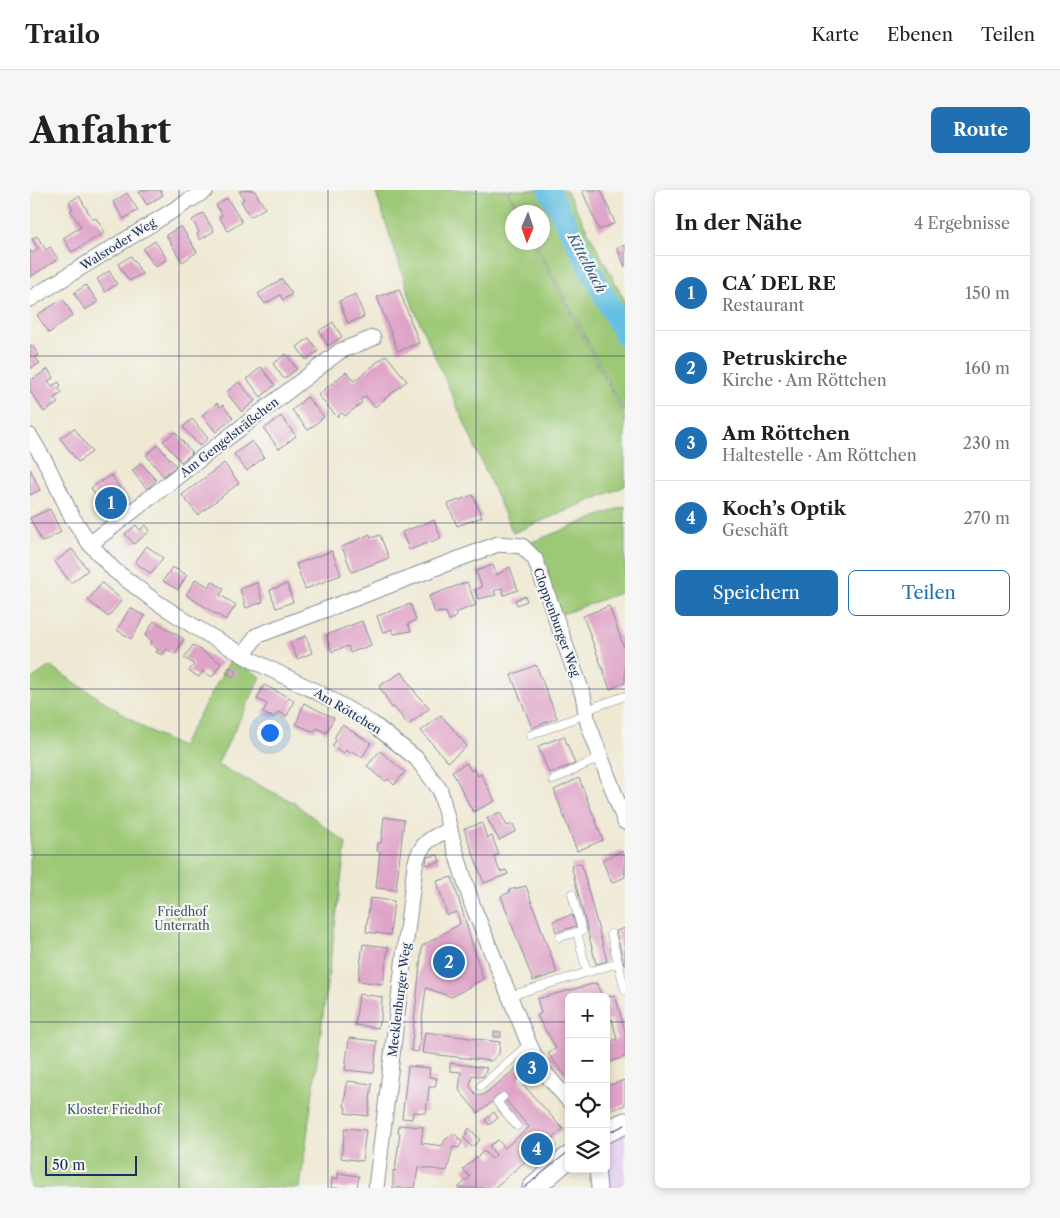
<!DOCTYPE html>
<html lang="de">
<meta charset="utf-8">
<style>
:root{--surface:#fff;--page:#f6f6f6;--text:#202124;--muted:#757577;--line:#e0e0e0;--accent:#1f6fb2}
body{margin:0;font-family:"Libre Caslon Text",serif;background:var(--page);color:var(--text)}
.controls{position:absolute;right:15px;bottom:15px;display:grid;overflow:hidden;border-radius:8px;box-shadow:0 2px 8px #0003}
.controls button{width:45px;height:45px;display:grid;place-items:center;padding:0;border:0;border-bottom:1px solid var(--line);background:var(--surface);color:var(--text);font:25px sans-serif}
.compass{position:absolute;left:475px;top:15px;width:45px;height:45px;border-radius:50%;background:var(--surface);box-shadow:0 2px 8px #0003;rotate:182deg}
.scale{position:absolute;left:15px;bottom:12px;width:92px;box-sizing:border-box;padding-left:5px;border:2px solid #1b2f5e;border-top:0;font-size:14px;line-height:18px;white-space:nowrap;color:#1b2f5e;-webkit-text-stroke:4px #f6f6f2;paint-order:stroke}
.you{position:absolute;left:239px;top:542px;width:18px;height:18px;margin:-12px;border:4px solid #fff;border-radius:50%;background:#1a73e8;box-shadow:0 0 0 8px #1a73e833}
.badge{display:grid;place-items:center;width:32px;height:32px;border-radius:50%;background:var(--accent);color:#fff;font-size:16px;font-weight:700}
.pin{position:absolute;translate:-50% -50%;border:2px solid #fff;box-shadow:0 1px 5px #0006}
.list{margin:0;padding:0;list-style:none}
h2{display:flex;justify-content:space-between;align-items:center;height:65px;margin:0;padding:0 20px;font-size:21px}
h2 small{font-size:16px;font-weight:400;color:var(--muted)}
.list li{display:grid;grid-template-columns:32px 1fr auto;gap:15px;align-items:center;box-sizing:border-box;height:75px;padding:0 20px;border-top:1px solid var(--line)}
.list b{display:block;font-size:19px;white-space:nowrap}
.list p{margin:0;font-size:16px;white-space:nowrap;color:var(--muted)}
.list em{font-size:16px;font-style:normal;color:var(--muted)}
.actions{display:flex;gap:10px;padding:15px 20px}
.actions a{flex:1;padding:11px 0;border:1px solid var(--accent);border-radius:8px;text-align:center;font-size:18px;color:var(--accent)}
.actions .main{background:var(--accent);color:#fff}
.icon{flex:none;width:28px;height:28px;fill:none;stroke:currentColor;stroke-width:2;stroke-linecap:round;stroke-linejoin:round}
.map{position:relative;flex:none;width:595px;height:998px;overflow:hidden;border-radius:8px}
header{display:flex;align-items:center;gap:30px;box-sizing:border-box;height:70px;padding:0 25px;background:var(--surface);border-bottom:1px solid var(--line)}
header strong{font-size:24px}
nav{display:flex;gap:28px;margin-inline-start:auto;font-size:18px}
.intro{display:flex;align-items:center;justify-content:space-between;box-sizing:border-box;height:120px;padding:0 30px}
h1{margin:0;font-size:35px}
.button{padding:12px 22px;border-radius:8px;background:var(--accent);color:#fff;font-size:18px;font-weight:700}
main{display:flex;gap:30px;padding:0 30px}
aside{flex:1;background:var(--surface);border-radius:8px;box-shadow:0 2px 8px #0003}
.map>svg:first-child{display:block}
.built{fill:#e6d2f0}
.green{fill:#9dc976;stroke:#5c7c6a}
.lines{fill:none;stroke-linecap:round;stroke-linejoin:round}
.river{stroke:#66c0e4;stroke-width:22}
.building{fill:#dfa4c7}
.service-casing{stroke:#858c98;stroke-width:9}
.minor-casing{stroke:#858c98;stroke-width:17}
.secondary-casing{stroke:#858c98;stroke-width:23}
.service{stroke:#fff;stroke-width:8}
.minor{stroke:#fff;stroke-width:15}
.secondary{stroke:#fff;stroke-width:21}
.tram{stroke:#1b2f5e;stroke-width:1}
.grid{fill:none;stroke:#1b2f5e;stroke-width:1;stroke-opacity:0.55}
.labels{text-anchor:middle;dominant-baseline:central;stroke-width:4.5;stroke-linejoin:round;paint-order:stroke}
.street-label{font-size:12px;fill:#1b2f5e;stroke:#f6f6f2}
.park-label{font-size:12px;fill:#3c5664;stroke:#f6f6f2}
.water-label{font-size:14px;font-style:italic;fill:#325a86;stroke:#f6f6f2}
</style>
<header>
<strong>Trailo</strong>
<nav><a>Karte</a><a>Ebenen</a><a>Teilen</a></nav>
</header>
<div class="intro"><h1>Anfahrt</h1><a class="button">Route</a></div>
<main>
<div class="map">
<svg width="595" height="998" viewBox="0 0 595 998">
<rect width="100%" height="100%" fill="#f6f6f2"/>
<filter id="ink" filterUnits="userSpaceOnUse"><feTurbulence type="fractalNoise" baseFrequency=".02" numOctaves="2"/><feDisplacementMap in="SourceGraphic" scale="10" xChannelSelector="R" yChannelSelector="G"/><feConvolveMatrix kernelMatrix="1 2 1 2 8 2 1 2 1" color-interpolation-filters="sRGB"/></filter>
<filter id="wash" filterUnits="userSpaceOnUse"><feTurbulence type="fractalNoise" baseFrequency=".0096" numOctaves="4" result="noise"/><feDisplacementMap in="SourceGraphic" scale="20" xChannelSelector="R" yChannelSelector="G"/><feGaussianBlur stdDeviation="1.12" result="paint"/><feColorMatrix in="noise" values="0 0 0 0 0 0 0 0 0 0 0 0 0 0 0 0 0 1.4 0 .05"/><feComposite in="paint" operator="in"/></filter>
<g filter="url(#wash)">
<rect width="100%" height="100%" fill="#efe9d3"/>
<polygon class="built" points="595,939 595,998 571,998 569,979 576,979 576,950"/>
<g class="green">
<polygon points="345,0 477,0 489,22 482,22 482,52 504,53 595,227 595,296 483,343 384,119"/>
<polygon points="479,0 536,0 595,111 595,223 506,53 512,52 512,22 491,22"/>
<polygon points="595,316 595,401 532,424 499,353"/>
<polygon points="201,469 231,487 187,575 263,612 316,653 270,998 0,998 0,490 20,476 116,539 151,557"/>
</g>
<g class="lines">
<polyline class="river" points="519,0 595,145"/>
</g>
<g id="blocks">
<g class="building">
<polygon points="112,0 130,0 133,5 117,15 109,2"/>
<polygon points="224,0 235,18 220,27 211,11 214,9 209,1"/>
<polygon points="552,0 571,0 585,33 569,40"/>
<polygon points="97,3 108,20 94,29 83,12"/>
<polygon points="49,6 63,30 66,28 75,42 42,62 33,48 51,37 40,20 43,19 39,12"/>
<polygon points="197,8 212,32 198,41 189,27 192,25 186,15"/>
<polygon points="173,23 184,41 170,50 167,44 169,42 162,30"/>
<polygon points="151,36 167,62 152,72 136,45"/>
<polygon points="7,46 16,60 20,57 28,69 0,87 0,60 2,63 8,59 2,49"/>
<polygon points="125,51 137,69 125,77 113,59"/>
<polygon points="595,55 595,77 587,58"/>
<polygon points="101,66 112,84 99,91 88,74"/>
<polygon points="79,81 87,94 75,102 67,89"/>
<polygon points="252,89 262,104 253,110 250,105 235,114 228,104"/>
<polygon points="56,95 68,112 55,120 44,103"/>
<polygon points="369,99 389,153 368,161 347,107"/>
<polygon points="326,104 334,127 318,133 309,111"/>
<polygon points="33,109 43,125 19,143 7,125"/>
<polygon points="303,132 312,147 298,156 289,141"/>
<polygon points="279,148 288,161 276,170 267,157"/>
<polygon points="2,155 9,165 5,167 10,173 0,179 0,156"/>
<polygon points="256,164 267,179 254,189 243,174"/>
<polygon points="356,165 377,191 345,217 336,206 330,210 332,213 315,226 312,223 307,227 288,205 316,182 324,191"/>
<polygon points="231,177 245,195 231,207 217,189"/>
<polygon points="18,179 23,188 18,191 22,196 29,192 31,196 28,198 32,203 24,208 28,213 14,222 0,201 0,191"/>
<polygon points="209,192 225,211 212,222 196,202"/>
<polygon points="277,207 294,227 278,240 262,220"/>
<polygon points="187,213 190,217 193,215 203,228 186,242 172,225"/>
<polygon points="251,226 266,246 249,259 234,239"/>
<polygon points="162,229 178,248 169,256 153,237"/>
<polygon points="44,238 62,262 48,272 30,248"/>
<polygon points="145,242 162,263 151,272 133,251"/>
<polygon points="222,251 234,267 217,281 204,264"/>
<polygon points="128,255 146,276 133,286 116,265"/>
<polygon points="111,273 126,290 117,299 102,281"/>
<polygon points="194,273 209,293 168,325 152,305"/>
<polygon points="0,279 10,300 0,305"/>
<polygon points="81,285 100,312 80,326 61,298"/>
<polygon points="443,305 452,327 427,336 418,314"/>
<polygon points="20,319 31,342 12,352 0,328"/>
<polygon points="404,330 411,348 379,360 372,342"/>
<polygon points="106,335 110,340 116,335 120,341 104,354 95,344"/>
<polygon points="340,344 341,348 350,345 359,368 322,382 312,357"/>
<polygon points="117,356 133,368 121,384 105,372"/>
<polygon points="42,359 58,380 41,393 25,372"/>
<polygon points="302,361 311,385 275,399 266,374"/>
<polygon points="463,375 467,385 480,377 488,400 474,405 472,398 464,401 466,405 448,409 445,400 452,397 446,381"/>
<polygon points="142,377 157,385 148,400 133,391"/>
<polygon points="166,389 179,397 182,391 194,399 190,405 206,415 196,430 156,405"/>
<polygon points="437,392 446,415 425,423 426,427 419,430 416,422 405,423 399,406"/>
<polygon points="72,393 92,410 78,427 58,410"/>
<polygon points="227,393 233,412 216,418 210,399"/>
<polygon points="257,394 263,412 246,418 240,400"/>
<polygon points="495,406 497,411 487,415 485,410"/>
<polygon points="380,414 386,430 378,434 381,441 364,444 362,439 353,443 347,426"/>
<polygon points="579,416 595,460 595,493 580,499 553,426"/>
<polygon points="100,418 115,426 101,449 87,440"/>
<polygon points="124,431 154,449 145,464 137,459 132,465 126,462 128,459 120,454 122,451 115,446"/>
<polygon points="332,431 341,455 320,463 318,456 302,462 296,445"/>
<polygon points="276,446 282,463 267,469 260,452"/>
<polygon points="163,455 191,473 182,487 173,481 169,487 159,481 164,474 154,468"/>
<polygon points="506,475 527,528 502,538 481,485"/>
<polygon points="199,477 207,481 204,487 196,483"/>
<polygon points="372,482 387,505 400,518 378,535 364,517 362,518 349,496"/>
<polygon points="234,495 264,510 257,526 248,522 244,528 233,523 237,514 227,509"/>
<polygon points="274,513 304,528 296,543 287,538 285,541 279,540 266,534"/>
<polygon points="411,525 437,556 418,572 391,541"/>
<polygon points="312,535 341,553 332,567 322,561 320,563 316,560 314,563 302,556 306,550 304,548"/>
<polygon points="534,546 545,574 519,583 508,556"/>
<polygon points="350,561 375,582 364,595 358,589 356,591 349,587 337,576"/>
<polygon points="437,573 441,581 444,579 448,586 451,584 465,611 443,622 422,581"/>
<polygon points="549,588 573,650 547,661 524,600"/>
<polygon points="470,622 477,636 483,634 486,641 469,650 457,628"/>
<polygon points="354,627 374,630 366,700 346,698 350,661 347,661 348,653 351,653"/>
<polygon points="452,633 457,648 462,646 469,665 464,666 470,682 476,680 478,684 454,693 434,639"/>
<polygon points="592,661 595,667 595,687 582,693 572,670"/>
<polygon points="408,665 410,672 396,675 397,667"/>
<polygon points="551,673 577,771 566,774 541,675"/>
<polygon points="422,687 453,789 422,807 396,798 388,862 381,861 392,756 430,734 427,722 417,725 407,691"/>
<polygon points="496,696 527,783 503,791 471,706 480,702 479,700"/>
<polygon points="340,708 364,711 360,745 336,742"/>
<polygon points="542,725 546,736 526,742 523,731"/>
<polygon points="595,738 595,774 594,774 586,741"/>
<polygon points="333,754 358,757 353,794 328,791"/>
<polygon points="566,793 573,807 539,807 539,821 534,823 534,828 539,836 539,849 536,850 539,854 539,890 518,864 526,858 507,826 511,823 507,809"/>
<polygon points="329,804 352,807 351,831 349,831 348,838 325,835"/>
<polygon points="585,805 595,841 595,867 576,873 576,853 587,849 582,829 576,831 576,820 580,819 577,807"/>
<polygon points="395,842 470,852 469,864 461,871 392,863"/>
<rect x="464" y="842" width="7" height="5"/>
<polygon points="319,848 347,851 344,883 315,880"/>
<polygon points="420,873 457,878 453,887 442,885 440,896 447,906 453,905 487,878 494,886 489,890 533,939 464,998 428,998 440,987 433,979 454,961 462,969 466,965 459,956 468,950 475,958 499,937 471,905 448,923 429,900 431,882 420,881"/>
<polygon points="378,876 400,878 399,887 407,888 405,897 399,897 396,923 383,922 382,929 372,928"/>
<polygon points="595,890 595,915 579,921 576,919 576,893 578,892 579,895"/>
<polygon points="317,891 342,894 338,926 315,923 316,917 314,917"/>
<polygon points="464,922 468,928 459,935 455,930"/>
<polygon points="369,935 393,937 391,953 412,956 415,950 424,943 432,952 429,958 423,957 417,981 388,977 385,998 363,998 363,980 365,981 370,943 368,943"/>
<polygon points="315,938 336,940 332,971 311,968"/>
<polygon points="439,938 450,950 442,957 434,948"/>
<polygon points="308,983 329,986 327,998 301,998 302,988 308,989"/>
</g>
</g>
</g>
<g filter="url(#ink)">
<use href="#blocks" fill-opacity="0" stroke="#858c98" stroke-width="1"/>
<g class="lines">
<defs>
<g id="service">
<polyline points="556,520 595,506"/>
<polyline points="501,545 556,524"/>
<polyline points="523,590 571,567"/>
<polyline points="542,704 552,741 547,742"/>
<polyline points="581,744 595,800"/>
<polyline points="530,747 547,742 557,782"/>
<polyline points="479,806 588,773"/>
<polyline points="491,892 510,877"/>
<polyline points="451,896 499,854"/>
<polyline points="473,907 467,912 487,936"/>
</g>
<g id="minor">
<polyline points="0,109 176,0"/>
<polyline points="0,246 16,273 42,327 60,354 84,380 122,409 165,437 220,469 295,506 343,534 387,569 410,600 424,656 442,714 499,854 510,877 539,911"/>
<polyline points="60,354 310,161 343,148"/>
<polyline points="214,465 226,446 468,354 492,356 505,369 553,505 558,533 595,632"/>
<polyline points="567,979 569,998"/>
<path d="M346 998 385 675C390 654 400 647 420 640"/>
</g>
<g id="secondary">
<polyline points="576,942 595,933"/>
<polyline points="503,998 539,967"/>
</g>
</defs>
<use href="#service" class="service-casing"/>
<use href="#minor" class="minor-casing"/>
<use href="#secondary" class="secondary-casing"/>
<use href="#service" class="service"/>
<use href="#minor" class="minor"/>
<use href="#secondary" class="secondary"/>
<g class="tram">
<polyline points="576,944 595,935"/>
<polyline points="494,998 539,961"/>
</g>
</g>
</g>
<path class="grid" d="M149 0V998M298 0V998M446 0V998M0 166H595M0 333H595M0 499H595M0 665H595M0 832H539M576 832H595"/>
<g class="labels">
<g class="street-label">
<text transform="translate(88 54) rotate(-32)">Walsroder Weg</text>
<text transform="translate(199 247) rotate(-38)">Am Gengelsträßchen</text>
<text transform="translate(527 432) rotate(70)">Cloppenburger Weg</text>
<text transform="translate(318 521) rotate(31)">Am Röttchen</text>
<text transform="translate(369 810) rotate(-83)">Mecklenburger Weg</text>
</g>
<g class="park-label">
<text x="152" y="721">Friedhof<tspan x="152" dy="14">Unterrath</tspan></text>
<text x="84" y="919">Kloster Friedhof</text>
</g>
<g class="water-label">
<text transform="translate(557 73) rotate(62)">Kittelbach</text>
</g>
</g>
</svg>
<div class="controls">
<button>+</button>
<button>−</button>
<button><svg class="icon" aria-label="locate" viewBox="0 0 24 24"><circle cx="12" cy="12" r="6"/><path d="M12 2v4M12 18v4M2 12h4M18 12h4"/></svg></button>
<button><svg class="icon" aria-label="layers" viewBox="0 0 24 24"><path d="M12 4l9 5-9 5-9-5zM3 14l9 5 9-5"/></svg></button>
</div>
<svg class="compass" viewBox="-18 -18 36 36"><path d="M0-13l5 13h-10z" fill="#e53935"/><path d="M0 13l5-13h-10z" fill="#757577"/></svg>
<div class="scale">50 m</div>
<div class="you"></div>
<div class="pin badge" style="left:81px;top:313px">1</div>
<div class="pin badge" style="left:419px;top:772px">2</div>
<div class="pin badge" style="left:502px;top:878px">3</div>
<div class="pin badge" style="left:507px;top:959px">4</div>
</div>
<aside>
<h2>In der Nähe<small>4 Ergebnisse</small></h2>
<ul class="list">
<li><span class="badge">1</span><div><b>CA´ DEL RE</b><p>Restaurant</p></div><em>150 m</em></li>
<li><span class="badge">2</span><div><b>Petruskirche</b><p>Kirche · Am Röttchen</p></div><em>160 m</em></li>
<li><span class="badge">3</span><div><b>Am Röttchen</b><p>Haltestelle · Am Röttchen</p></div><em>230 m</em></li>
<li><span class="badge">4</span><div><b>Koch’s Optik</b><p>Geschäft</p></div><em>270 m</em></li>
</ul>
<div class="actions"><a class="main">Speichern</a><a>Teilen</a></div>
</aside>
</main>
